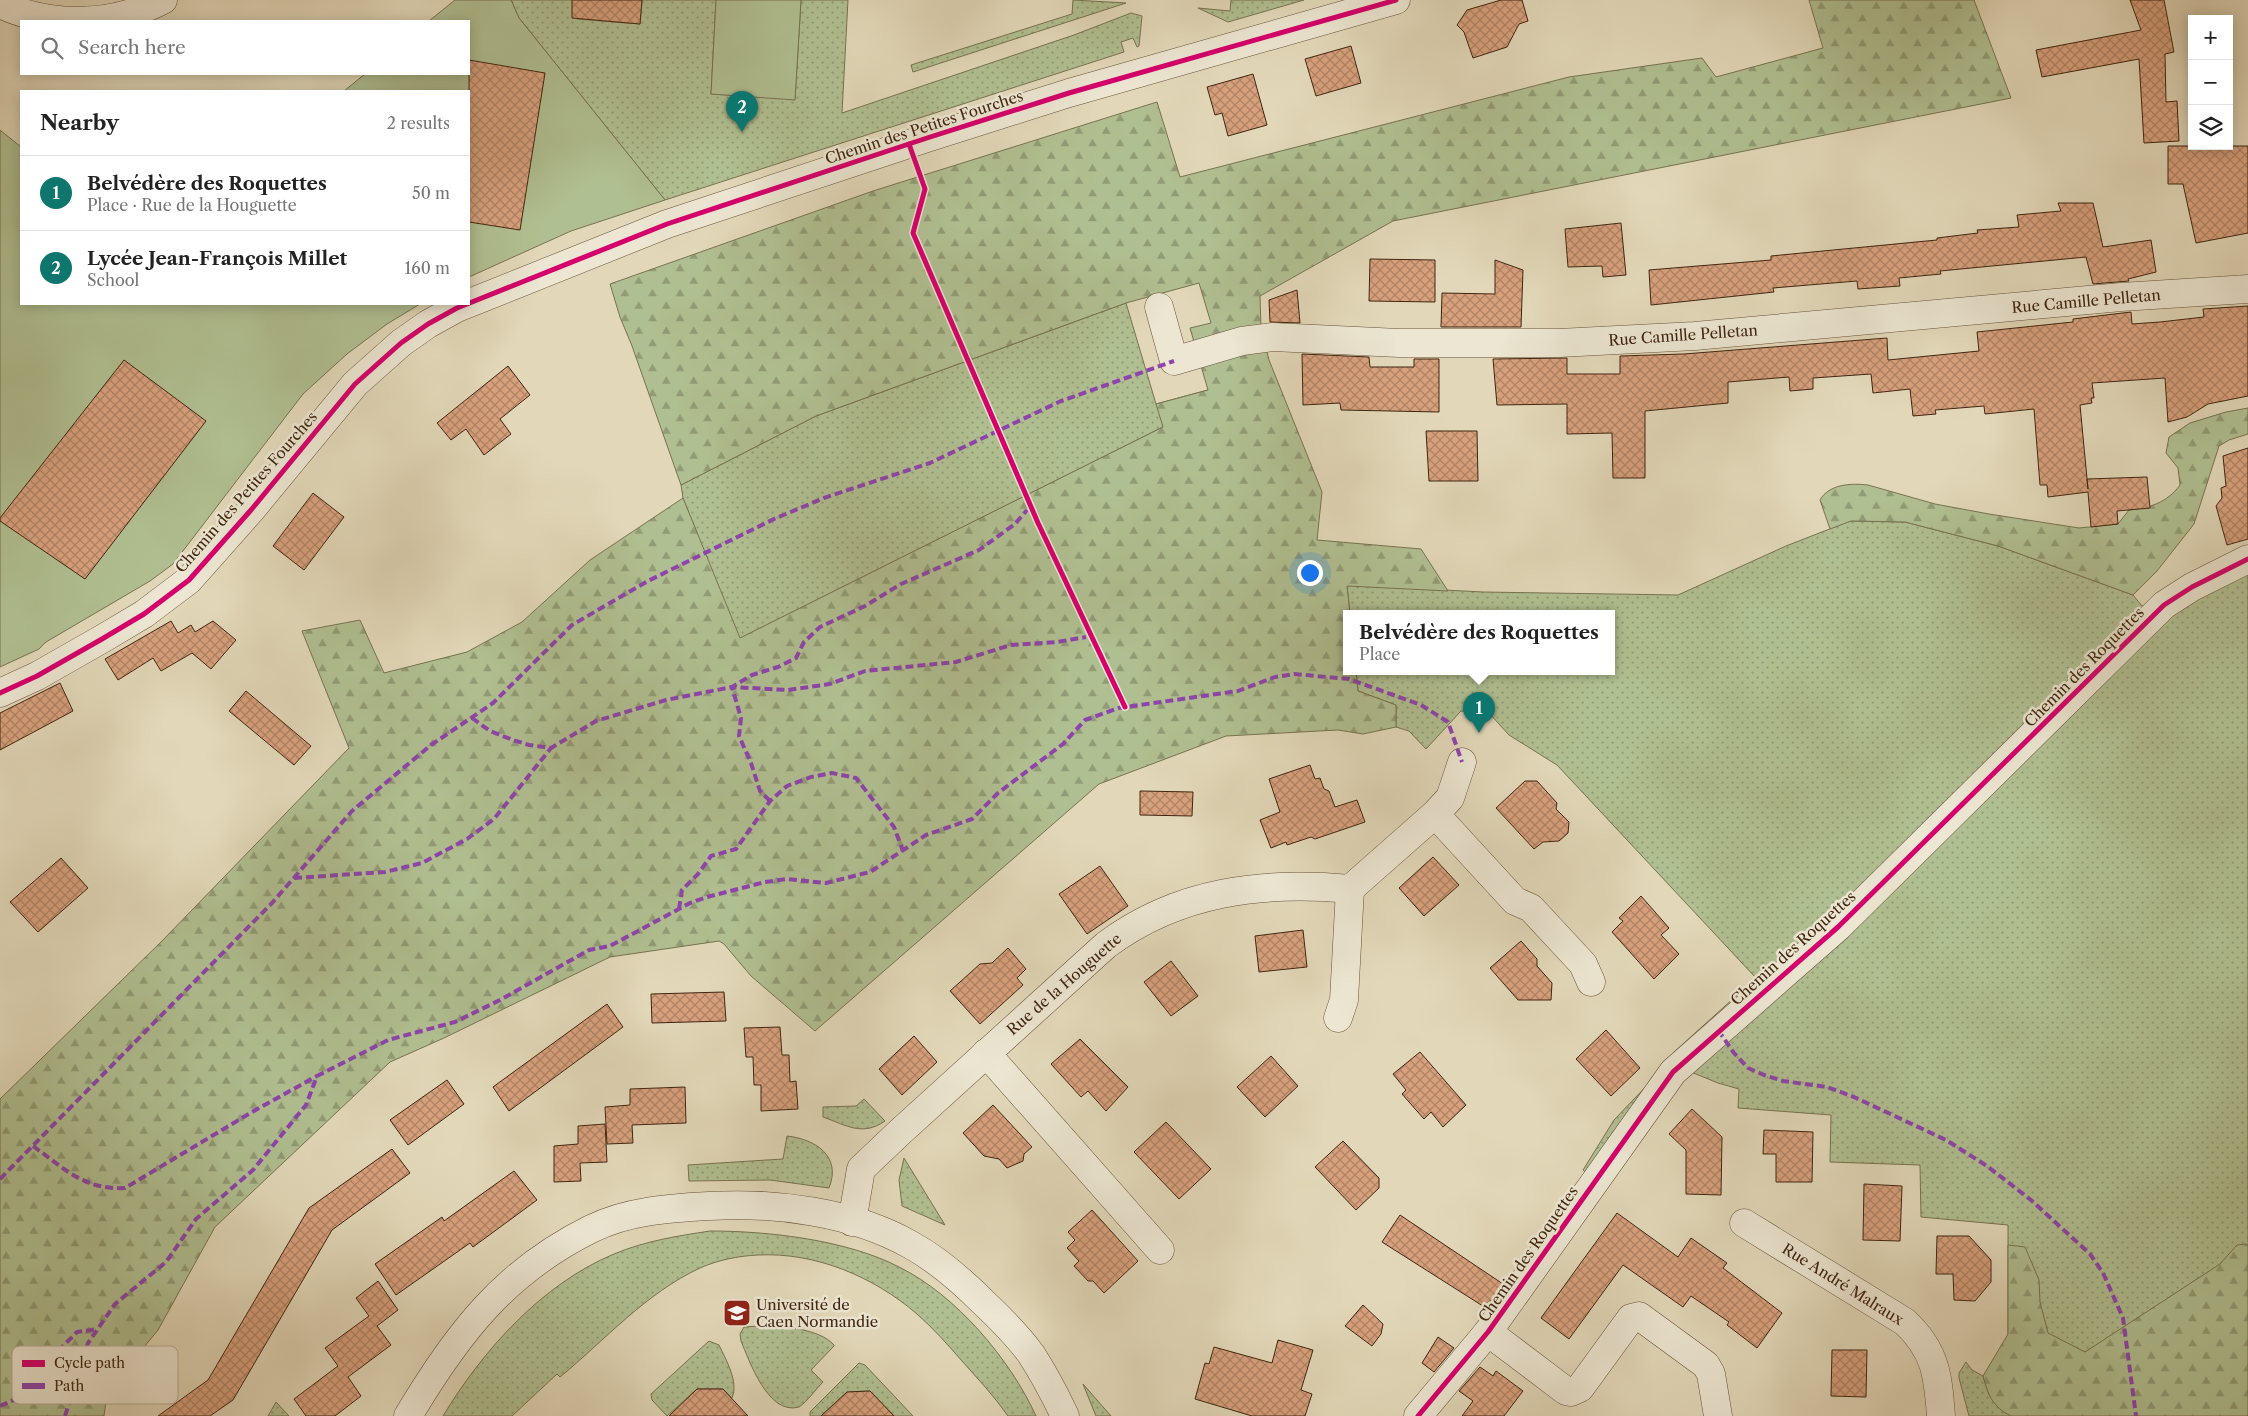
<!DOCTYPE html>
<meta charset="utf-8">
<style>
:root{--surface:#fff;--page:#f2f2f2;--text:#222;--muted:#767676;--line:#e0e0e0;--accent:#0f766e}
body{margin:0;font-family:"Libre Caslon Text",serif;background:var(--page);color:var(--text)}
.controls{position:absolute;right:15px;top:15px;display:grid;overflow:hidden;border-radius:0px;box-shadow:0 2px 12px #0003}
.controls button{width:45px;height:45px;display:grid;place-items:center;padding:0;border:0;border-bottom:1px solid var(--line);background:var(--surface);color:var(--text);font:25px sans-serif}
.you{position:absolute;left:1309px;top:572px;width:18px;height:18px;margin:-12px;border:4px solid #fff;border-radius:50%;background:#1a73e8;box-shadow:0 0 0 8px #1a73e833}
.badge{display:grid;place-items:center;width:32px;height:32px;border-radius:50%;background:var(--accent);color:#fff;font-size:16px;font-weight:700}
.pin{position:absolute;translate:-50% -41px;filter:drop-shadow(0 1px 2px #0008)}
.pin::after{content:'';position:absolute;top:26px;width:18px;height:15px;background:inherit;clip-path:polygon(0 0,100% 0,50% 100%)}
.popup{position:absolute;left:1343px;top:610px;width:272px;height:65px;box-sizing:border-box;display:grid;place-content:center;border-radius:0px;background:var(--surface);filter:drop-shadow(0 1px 4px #0005);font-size:16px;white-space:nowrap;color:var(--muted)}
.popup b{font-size:19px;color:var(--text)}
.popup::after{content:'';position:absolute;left:50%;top:100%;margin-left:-10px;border:10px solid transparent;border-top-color:var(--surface)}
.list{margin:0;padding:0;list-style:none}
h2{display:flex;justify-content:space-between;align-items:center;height:65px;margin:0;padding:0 20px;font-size:21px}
h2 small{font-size:16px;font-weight:400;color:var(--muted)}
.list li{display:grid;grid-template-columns:32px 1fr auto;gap:15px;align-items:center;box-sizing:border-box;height:75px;padding:0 20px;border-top:1px solid var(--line)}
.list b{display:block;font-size:19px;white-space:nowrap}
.list p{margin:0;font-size:16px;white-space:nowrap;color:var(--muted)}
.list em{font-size:16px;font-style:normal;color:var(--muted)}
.icon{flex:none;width:28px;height:28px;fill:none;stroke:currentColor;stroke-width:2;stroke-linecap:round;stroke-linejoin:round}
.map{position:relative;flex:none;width:2248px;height:1416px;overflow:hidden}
.search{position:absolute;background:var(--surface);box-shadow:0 2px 12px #0003;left:20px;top:20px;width:450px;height:55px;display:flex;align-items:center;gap:12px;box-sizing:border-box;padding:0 18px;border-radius:0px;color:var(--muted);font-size:19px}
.panel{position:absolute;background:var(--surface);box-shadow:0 2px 12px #0003;left:20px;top:90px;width:450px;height:215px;border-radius:0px}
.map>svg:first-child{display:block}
.grass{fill:url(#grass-dots);stroke:#787250}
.forest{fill:url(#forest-firs);stroke:#787250}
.pitch{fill:#b0bf91;stroke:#787250}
.building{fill:url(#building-cross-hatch);stroke:#402510}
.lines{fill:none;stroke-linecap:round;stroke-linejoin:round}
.minor-casing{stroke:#68523a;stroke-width:29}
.minor{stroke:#ece6d2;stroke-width:28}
.quiet{stroke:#8e44ad;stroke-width:4;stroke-dasharray:8 4;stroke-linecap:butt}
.cycleway-casing{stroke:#ece6d2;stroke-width:8}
.cycleway{stroke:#d6006c;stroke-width:5}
.labels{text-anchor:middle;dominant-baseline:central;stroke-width:5;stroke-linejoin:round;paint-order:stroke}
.street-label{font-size:15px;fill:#402510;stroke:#ece6d2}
.poi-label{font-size:15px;fill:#402510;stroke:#ece6d2;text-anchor:start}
.key{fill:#ece6d2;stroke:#b8ac98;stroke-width:1}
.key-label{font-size:14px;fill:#402510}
</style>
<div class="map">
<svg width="2248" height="1416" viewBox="0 0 2248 1416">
<defs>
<pattern id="grass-dots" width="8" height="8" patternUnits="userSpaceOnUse" patternTransform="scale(1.25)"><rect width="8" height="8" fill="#b0bf91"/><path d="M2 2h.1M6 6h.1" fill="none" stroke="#919b75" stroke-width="1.8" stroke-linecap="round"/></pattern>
<pattern id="forest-firs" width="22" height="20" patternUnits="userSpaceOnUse" patternTransform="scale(1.25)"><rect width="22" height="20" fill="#b0bf91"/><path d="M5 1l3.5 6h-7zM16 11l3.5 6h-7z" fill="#919b75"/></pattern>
<pattern id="building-cross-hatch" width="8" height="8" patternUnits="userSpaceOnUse" patternTransform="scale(1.25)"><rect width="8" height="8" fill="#d8a17d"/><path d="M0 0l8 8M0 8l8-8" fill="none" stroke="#b18365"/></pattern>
</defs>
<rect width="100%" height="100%" fill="#e2d8b9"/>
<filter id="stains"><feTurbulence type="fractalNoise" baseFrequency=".004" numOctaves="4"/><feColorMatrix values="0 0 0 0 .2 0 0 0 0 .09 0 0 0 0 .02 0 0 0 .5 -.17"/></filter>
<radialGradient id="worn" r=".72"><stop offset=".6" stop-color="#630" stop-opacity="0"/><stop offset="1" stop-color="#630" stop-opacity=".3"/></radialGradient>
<g class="grass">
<polygon points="511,0 578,0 577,19 640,24 642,0 716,0 711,94 795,99 801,0 848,0 842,113 1074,35 1131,13 1142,16 1139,46 1137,47 1133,38 1121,42 1124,52 665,200 519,18"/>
<polygon points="1073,0 1126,3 913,72 911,65 1072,14"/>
<polygon points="1231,0 1304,0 1228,22 1198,8 1230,11"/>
<polygon points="1126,303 1156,404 1208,390 1257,354 1163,427 739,639 683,498 681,485 816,416"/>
<polygon points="1850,521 1905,522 1998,546 2133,595 2142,606 2164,605 2248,560 2248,1416 2008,1334 2008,1225 1921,1217 1920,1165 1830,1162 1831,1115 1738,1108 1739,1089 1718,1083 1691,1072 1673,1053 1756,978 1557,765 1509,735 1489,713 1461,711 1426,749 1409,731 1396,727 1396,705 1358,691 1356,672 1612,672 1612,614 1350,614 1347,585 1483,592 1678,595 1786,546"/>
<polygon points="1655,1077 1588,1175 1583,1170 1614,1120"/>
<path d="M864 1099 885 1121C862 1137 846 1125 823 1117V1107L856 1106Z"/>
<path d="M787 1136C815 1139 842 1156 829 1188L770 1180 689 1181 688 1165 783 1159Z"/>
<polygon points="904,1158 945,1225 902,1206 899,1180"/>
<path d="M710 1231C769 1231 847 1240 899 1267 956 1295 1010 1359 1036 1416H1008C994 1396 978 1379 962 1361 948 1345 933 1328 917 1314 874 1277 816 1252 758 1255 738 1256 718 1260 700 1268 646 1293 605 1340 560 1377L557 1374 512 1416H443C483 1350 542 1284 614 1254 645 1241 677 1236 710 1231Z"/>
<path d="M759 1326C780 1326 819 1328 834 1345V1346L811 1370 823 1382C815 1390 808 1401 799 1407 768 1416 749 1360 741 1341L740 1334 744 1327Z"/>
<path d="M709 1341 719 1345C726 1360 739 1382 732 1398L723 1389H697L667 1416 652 1400 651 1394Z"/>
<polygon points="1966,1362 1972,1370 1983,1376 1989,1395 2011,1416 1969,1416 1959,1378 1959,1373"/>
<polygon points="859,1363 865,1365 913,1416 894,1416 870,1391 847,1392 821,1416 810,1416 810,1412"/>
<polygon points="1083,1384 1111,1416 1096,1416"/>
<polygon points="276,1402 289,1416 268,1416"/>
</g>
<g class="forest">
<polygon points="1809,0 1974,0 2011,98 1393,221 1260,296 1261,328 1269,360 1322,492 1317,540 1421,549 1448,591 1347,586 1350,614 1346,614 1346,672 1356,672 1358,691 1396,705 1396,727 1363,734 1338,730 1226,736 1099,784 815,1031 751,976 724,944 719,941 610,957 444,1038 390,1062 215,1227 158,1330 107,1392 104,1416 0,1416 0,1099 162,941 349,748 302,631 360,620 384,673 467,652 522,622 590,560 683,498 740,638 1163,427 1156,404 1208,390 1190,328 1211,323 1199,283 1126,303 816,416 681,485 632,346 620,317 610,284 873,191 1157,102 1180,177 1569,77 1702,58 1716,77 1823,48"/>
<path d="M2248 408V434L2229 440 2219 446 2194 524 2157 571 2133 595 1998 546 1905 522 1851 521 1830 529 1820 500C1829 484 1851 483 1868 485L1935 504 1989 514 2079 528 2118 524 2129 510C2149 508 2167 503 2180 485L2178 468 2166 453 2169 437 2190 423 2226 412Z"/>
<path d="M2245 1244 2248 1245V1416H2011C1992 1407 1988 1394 1983 1376L2008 1334V1245L2025 1247 2039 1280 2040 1302 2048 1333 2085 1352 2220 1264 2237 1245Z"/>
</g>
<g class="pitch">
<polygon points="455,0 511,0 519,18 665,200 571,231 469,277 469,91 344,91 365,74 469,74 469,21 429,21"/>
<polygon points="716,0 801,0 795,100 711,94"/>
<polygon points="0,130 21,147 21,304 420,304 387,324 347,354 303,394 173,564 150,581 46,642 39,649 0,667"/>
</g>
<g class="building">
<polygon points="572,0 642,0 640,24 572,18"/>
<polygon points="1501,0 1522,0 1528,21 1519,24 1507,47 1473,58 1464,32 1457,25 1467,10"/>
<polygon points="2130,0 2164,0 2174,52 2165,54 2166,102 2177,101 2179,141 2144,143 2139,59 2042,77 2036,50 2141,30"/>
<polygon points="1351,46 1361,83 1316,96 1305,59"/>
<polygon points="469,60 545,73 520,230 469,222"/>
<polygon points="1253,74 1267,125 1228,136 1222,113 1215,115 1207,87"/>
<polygon points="2168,146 2248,146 2248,233 2196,243 2183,184 2168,184"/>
<polygon points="2058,203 2093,203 2103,247 2151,240 2156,272 2128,279 2129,281 2093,284 2086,257 1940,271 1941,274 1899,278 1900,286 1858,289 1857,281 1773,288 1774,292 1651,305 1649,270 1771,260 1771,256 1937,240 1937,238 1978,233 1977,230 2019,227 2017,215 2061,211"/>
<polygon points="1621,223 1626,275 1603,277 1602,266 1568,267 1565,229"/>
<polygon points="1370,259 1435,260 1435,302 1369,301"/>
<polygon points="1495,260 1523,270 1521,327 1441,327 1442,293 1495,294"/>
<polygon points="1297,290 1300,323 1270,322 1269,300"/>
<polygon points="2248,306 2248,396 2208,404 2187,417 2168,422 2165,378 2092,383 2094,398 2091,398 2092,403 2080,405 2088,489 2087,479 2147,477 2150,508 2117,511 2118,524 2091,527 2088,492 2048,497 2047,485 2040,485 2034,409 1985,414 1984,406 1935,410 1936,414 1913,416 1910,389 1873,393 1871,374 1813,378 1813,389 1790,391 1789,377 1728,382 1728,403 1645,411 1645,478 1613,478 1612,433 1567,434 1567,404 1497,405 1493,359 1567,358 1567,374 1620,374 1620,356 1684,354 1887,338 1888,360 1979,351 1977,332 2073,322 2073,319 2131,312 2132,324 2160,322 2204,317 2203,309"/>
<polygon points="1302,354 1369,357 1370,367 1414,367 1414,359 1439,359 1439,412 1341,410 1340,403 1303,405"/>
<polygon points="124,360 206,421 85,579 0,521 0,518"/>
<polygon points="508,366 530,395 500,419 511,434 484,455 466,429 451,440 437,423"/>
<polygon points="1426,431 1477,431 1478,481 1429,481"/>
<polygon points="2248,448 2248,539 2227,545 2216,506 2222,498 2221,488 2226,486 2223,456"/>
<polygon points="313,493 344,517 304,570 273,546"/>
<polygon points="171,621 178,633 191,625 195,632 213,621 236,640 211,669 192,653 161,671 153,658 118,680 105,659"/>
<polygon points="60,683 73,711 0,750 0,713"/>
<polygon points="246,691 311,746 294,765 229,711"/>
<polygon points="1310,765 1315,779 1320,778 1324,789 1329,791 1335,807 1357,800 1365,822 1315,839 1311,837 1287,845 1286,842 1271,848 1260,820 1280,812 1269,779"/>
<polygon points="1525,781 1537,781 1557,803 1556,809 1569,822 1568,833 1559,841 1543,842 1534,849 1496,808"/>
<polygon points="1140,791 1193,792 1192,816 1140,815"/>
<polygon points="1433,857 1459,885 1424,916 1399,888"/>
<polygon points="61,858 88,888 38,932 10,902"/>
<polygon points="1100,866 1128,906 1087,934 1059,894"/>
<polygon points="1641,896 1669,928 1661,935 1679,954 1654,979 1612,932 1623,921 1619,918"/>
<polygon points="1303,930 1307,967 1259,972 1255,936"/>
<polygon points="1521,941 1537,959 1537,966 1552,983 1551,1000 1518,1000 1490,968"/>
<polygon points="1008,948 1026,969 1017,978 1023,985 980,1024 950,991 980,964 992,963"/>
<polygon points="1171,961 1198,996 1171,1016 1144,982"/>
<polygon points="724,992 726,1021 652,1023 651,994"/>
<polygon points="607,1004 623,1027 509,1111 493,1087"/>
<polygon points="780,1027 782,1055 789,1055 790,1082 796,1081 798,1109 761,1111 761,1085 754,1085 753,1057 746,1057 744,1028"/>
<polygon points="1606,1030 1640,1068 1611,1096 1576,1059"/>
<polygon points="914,1036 937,1062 902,1095 879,1069"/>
<polygon points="1080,1039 1128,1087 1106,1111 1088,1091 1081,1097 1051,1064"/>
<polygon points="1420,1052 1466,1105 1443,1127 1431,1112 1424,1119 1402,1094 1406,1090 1393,1074"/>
<polygon points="1271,1056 1298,1086 1265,1117 1237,1087"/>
<polygon points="447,1080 464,1104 408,1145 390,1120"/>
<polygon points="685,1087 686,1123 632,1125 633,1143 607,1144 605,1107 630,1105 630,1089"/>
<polygon points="993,1105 1032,1147 1024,1154 1023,1161 1007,1168 999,1159 984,1156 963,1133"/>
<polygon points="1692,1109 1722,1137 1721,1195 1686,1194 1686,1150 1669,1134"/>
<polygon points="1166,1122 1211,1169 1179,1199 1134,1152"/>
<polygon points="605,1124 607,1162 580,1163 581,1181 554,1182 554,1146 578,1144 578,1126"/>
<polygon points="1764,1130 1813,1132 1812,1182 1776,1182 1776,1154 1763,1154"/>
<polygon points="1343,1141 1379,1178 1379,1188 1356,1210 1315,1167"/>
<polygon points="392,1149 410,1173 332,1230 233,1400 210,1416 158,1416 208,1380 309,1208"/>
<polygon points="514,1171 537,1200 473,1247 470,1243 396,1295 375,1264 442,1217 444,1221"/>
<polygon points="1864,1184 1902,1186 1900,1241 1863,1240"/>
<polygon points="1092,1210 1138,1261 1104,1293 1093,1281 1088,1281 1074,1266 1079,1261 1067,1248 1075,1240 1068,1232"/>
<polygon points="1617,1213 1678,1257 1691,1238 1727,1263 1723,1268 1782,1313 1757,1348 1727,1325 1729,1322 1691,1296 1683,1307 1623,1265 1569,1339 1541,1318"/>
<polygon points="1400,1215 1503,1284 1486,1308 1382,1242"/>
<polygon points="1937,1236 1969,1236 1991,1260 1991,1282 1975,1301 1954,1300 1953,1274 1936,1274"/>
<polygon points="378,1281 398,1310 377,1326 391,1345 348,1377 361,1396 335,1416 306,1416 294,1399 338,1366 325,1348 369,1316 356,1298"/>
<polygon points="1363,1305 1383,1324 1381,1334 1372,1346 1345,1326"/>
<polygon points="1438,1337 1454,1348 1434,1372 1422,1363"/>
<polygon points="1278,1340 1313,1350 1301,1390 1312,1394 1305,1416 1252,1416 1195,1399 1205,1363 1209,1364 1214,1347 1272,1363"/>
<polygon points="1832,1350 1867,1350 1866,1397 1831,1396"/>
<polygon points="1480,1367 1493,1376 1496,1371 1523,1391 1504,1416 1462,1416 1473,1401 1459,1391"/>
<polygon points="697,1389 723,1389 748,1416 669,1416"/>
<polygon points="870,1391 894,1416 821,1416 847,1392"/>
</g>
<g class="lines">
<defs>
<g id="minor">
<path d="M0 4C51 28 114 26 163 0"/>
<polyline points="1159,307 1174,361 1242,341 1273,337 1399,343 1559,343 1695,336 2121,297 2248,289"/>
<polyline points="0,693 37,676 102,639 144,614 189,580 251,510 355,384 401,343 428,324 457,308 667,224 927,138 1069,93 1396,0"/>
<polyline points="1435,814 1450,798 1462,762"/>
<polyline points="1338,1018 1344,1000 1350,889"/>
<polyline points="986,1053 1160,1250"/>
<path d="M852 1222 861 1169 900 1132 1106 945C1178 891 1263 881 1350 889L1435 814 1515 901 1531 908 1583 964 1591 982"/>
<path d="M1744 1223 1905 1322C1936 1351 1938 1376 1941 1416"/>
<polyline points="1488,1332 1566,1391 1571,1392 1580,1388 1631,1318 1639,1316 1706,1365 1711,1374 1718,1416"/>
<path d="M408 1416C457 1334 504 1272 591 1229 627 1211 670 1208 709 1206 776 1202 853 1212 911 1245 938 1260 962 1281 983 1302 1000 1318 1017 1335 1031 1354 1044 1374 1055 1395 1065 1416"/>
<polyline points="1418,1416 1488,1332 1673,1072 1838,927 2164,605 2192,587 2248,559"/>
</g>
</defs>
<use href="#minor" class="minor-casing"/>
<use href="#minor" class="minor"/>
<g class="quiet">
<polyline points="472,718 490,731 513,740 529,745 551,748 596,721 666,700 732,687 752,675 778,667 796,658 804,642 820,627 865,606 901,584 979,550 1015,524 1027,510"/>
<polyline points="770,801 760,791 751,763 739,736 741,718 732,687 788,690 830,684 865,671 956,662 1011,645 1057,642 1086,637"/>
<polyline points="294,878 385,872 422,863 467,839 494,819 551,748"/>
<polyline points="679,909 682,890 698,874 711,856 736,849 770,801 787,786 811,777 832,773 856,778 894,827 903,851"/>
<polyline points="1718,1030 1734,1053 1748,1068 1764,1075 1783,1081 1827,1087 1854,1097 1946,1140 1987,1166 2031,1200 2090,1254 2103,1273 2123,1318 2136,1416"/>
<path d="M33 1146C65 1169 84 1190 125 1188L252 1112 317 1076"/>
<polyline points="0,1179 272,903 352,811 431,745 493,703 572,625 648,581 774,519 824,498 930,463 1061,401 1174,361"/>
<polyline points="0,1406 32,1392 48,1361 77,1332 98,1329"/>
<polyline points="65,1416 88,1343 115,1304 166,1262 196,1219 253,1170 306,1105 317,1076 388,1040 455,1022 500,1000 589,950 610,946 690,903 707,897 765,882 787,879 826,883 870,872 926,835 972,819 998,793 1063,744 1085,720 1119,708 1238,691 1275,677 1294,674 1349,679 1421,705 1448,722 1462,762"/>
</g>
<defs>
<g id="cycleway">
<polyline points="909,144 925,189 913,233 1038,523 1125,707"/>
<polyline points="0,693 37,676 102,639 144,614 189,580 251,510 355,384 401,343 428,324 457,308 667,224 927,138 1069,93 1396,0"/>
<polyline points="1418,1416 1488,1332 1673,1072 1838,927 2164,605 2192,587 2248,559"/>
</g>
</defs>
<use href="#cycleway" class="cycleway-casing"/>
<use href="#cycleway" class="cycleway"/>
</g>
<defs>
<symbol id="university-square" viewBox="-11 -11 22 22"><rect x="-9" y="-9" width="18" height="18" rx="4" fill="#8f2418" stroke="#ece6d2"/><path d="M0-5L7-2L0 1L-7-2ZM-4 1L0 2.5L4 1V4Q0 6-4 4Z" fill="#fff"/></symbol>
</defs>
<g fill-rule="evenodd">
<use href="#university-square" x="721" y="1297" width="32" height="32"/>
</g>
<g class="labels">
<g class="street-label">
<text transform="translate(924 127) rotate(-18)">Chemin des Petites Fourches</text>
<text transform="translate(2086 301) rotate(-5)">Rue Camille Pelletan</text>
<text transform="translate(1683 335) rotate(-4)">Rue Camille Pelletan</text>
<text transform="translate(246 492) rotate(-49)">Chemin des Petites Fourches</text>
<text transform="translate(2084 667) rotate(-45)">Chemin des Roquettes</text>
<text transform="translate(1793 948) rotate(-42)">Chemin des Roquettes</text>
<text transform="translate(1064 984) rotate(-41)">Rue de la Houguette</text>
<text transform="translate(1528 1254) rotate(-55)">Chemin des Roquettes</text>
<text transform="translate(1843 1284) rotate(32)">Rue André Malraux</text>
</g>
<g class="poi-label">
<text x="756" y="1304">Université de<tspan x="756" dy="17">Caen Normandie</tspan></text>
</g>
</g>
<rect x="12" y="1346" width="166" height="58" rx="8" class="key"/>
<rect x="22" y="1360" width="23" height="7" fill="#d6006c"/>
<rect x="22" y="1383" width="23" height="6" fill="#8e44ad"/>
<g class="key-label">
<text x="54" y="1368">Cycle path</text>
<text x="54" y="1391">Path</text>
</g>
<rect width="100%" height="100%" filter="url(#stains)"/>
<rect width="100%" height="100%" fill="url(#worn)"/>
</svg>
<div class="controls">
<button>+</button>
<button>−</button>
<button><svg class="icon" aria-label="layers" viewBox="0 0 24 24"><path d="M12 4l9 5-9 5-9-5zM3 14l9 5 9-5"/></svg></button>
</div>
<div class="you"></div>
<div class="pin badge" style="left:1479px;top:733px">1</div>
<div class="popup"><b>Belvédère des Roquettes</b>Place</div>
<div class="pin badge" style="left:742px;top:132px">2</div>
<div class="search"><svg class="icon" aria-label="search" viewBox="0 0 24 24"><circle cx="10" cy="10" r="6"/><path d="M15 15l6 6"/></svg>Search here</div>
<section class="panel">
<h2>Nearby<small>2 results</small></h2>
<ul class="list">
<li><span class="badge">1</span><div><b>Belvédère des Roquettes</b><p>Place · Rue de la Houguette</p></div><em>50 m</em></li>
<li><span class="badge">2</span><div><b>Lycée Jean-François Millet</b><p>School</p></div><em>160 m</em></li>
</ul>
</section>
</div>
